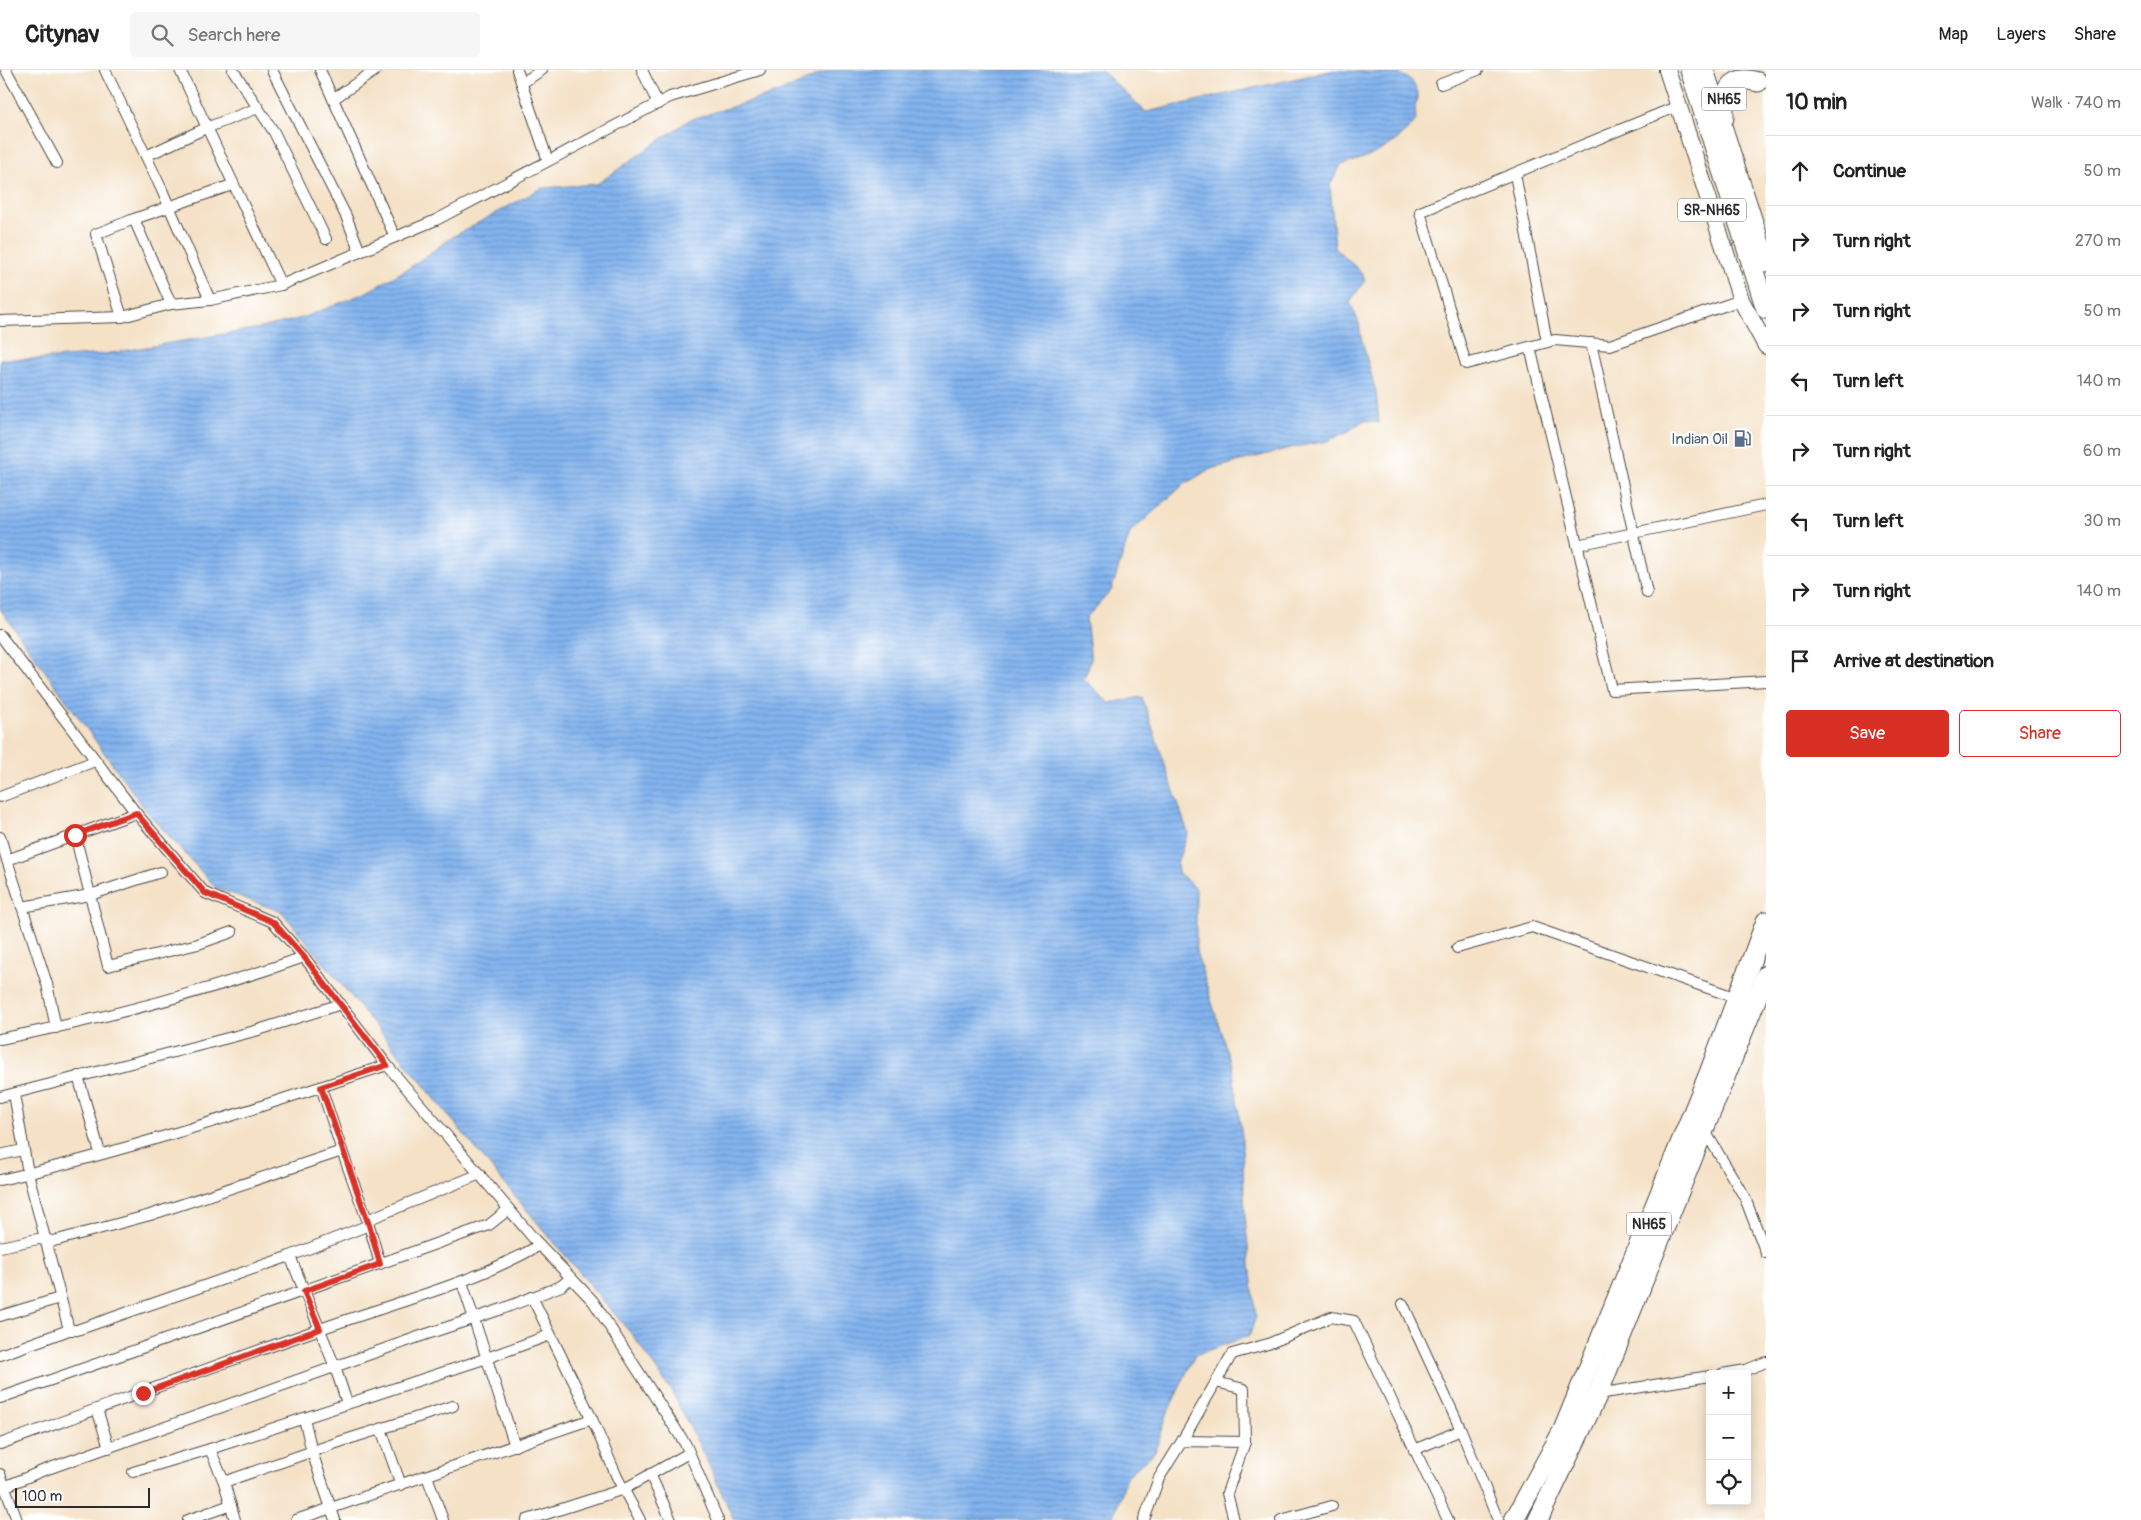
<!DOCTYPE html>
<meta charset="utf-8">
<style>
:root{--surface:#fff;--page:#f6f6f6;--text:#222;--muted:#767676;--line:#e0e0e0;--accent:#d93025}
body{margin:0;font-family:Pangolin,sans-serif;background:var(--page);color:var(--text)}
.controls{position:absolute;right:15px;bottom:15px;display:grid;overflow:hidden;border-radius:5px;box-shadow:0 2px 12px #0003}
.controls button{width:45px;height:45px;display:grid;place-items:center;padding:0;border:0;border-bottom:1px solid var(--line);background:var(--surface);color:var(--text);font:25px sans-serif}
.scale{position:absolute;left:15px;bottom:12px;width:135px;box-sizing:border-box;padding-left:5px;border:2px solid #2b2b2b;border-top:0;font-size:14px;line-height:18px;white-space:nowrap;color:#2b2b2b;-webkit-text-stroke:4px #fff;paint-order:stroke}
.stop{position:absolute;width:15px;height:15px;margin:-11px;border:4px solid #d93025;border-radius:50%;background:#fff}
.stop.end{background:#d93025;border-color:#fff;box-shadow:0 1px 5px #0008}
.list{margin:0;padding:0;list-style:none}
h2{display:flex;justify-content:space-between;align-items:center;height:65px;margin:0;padding:0 20px;font-size:21px}
h2 small{font-size:16px;font-weight:400;color:var(--muted)}
.list li{display:grid;grid-template-columns:32px 1fr auto;gap:15px;align-items:center;box-sizing:border-box;height:70px;padding:0 20px;border-top:1px solid var(--line)}
.list b{display:block;font-size:19px;white-space:nowrap}
.list em{font-size:16px;font-style:normal;color:var(--muted)}
.actions{display:flex;gap:10px;padding:15px 20px}
.actions a{flex:1;padding:11px 0;border:1px solid var(--accent);border-radius:5px;text-align:center;font-size:18px;color:var(--accent)}
.actions .main{background:var(--accent);color:#fff}
.icon{flex:none;width:28px;height:28px;fill:none;stroke:currentColor;stroke-width:2;stroke-linecap:round;stroke-linejoin:round}
.map{position:relative;flex:none;width:1766px;height:1450px;overflow:hidden}
header{display:flex;align-items:center;gap:30px;box-sizing:border-box;height:70px;padding:0 25px;background:var(--surface);border-bottom:1px solid var(--line)}
header strong{font-size:24px}
nav{display:flex;gap:28px;margin-inline-start:auto;font-size:18px}
.search{width:350px;height:45px;background:var(--page);display:flex;align-items:center;gap:12px;box-sizing:border-box;padding:0 18px;border-radius:5px;color:var(--muted);font-size:19px}
main{display:flex}
aside{flex:1;background:var(--surface)}
.map>svg:first-child{display:block}
.water{fill:url(#water-rules);stroke:#57708d}
.lines{fill:none;stroke-linecap:round;stroke-linejoin:round}
.street-casing{stroke:#494642;stroke-width:12}
.primary-casing{stroke:#494642;stroke-width:18}
.highway-casing{stroke:#494642;stroke-width:21}
.street{stroke:#fff;stroke-width:10}
.primary{stroke:#fff;stroke-width:16}
.highway{stroke:#fff;stroke-width:19}
.route{stroke:#d93025;stroke-width:6}
.labels{text-anchor:middle;dominant-baseline:central;stroke-width:4.5;stroke-linejoin:round;paint-order:stroke}
.shield{fill:#fff;stroke:#6b6b6b;stroke-width:1}
.shield-label{font-size:14px;font-weight:bold;fill:#2b2b2b}
.service-label{font-size:15px;fill:#4e5e75;stroke:#fff;text-anchor:end}
</style>
<header>
<strong>Citynav</strong>
<div class="search"><svg class="icon" aria-label="search" viewBox="0 0 24 24"><circle cx="10" cy="10" r="6"/><path d="M15 15l6 6"/></svg>Search here</div>
<nav><a>Map</a><a>Layers</a><a>Share</a></nav>
</header>
<main>
<div class="map">
<svg width="1766" height="1450" viewBox="0 0 1766 1450">
<defs>
<pattern id="water-rules" width="6" height="5" patternUnits="userSpaceOnUse" patternTransform="scale(1.25)"><rect width="6" height="5" fill="#83b4ef"/><path d="M0 2.5h6" fill="none" stroke="#6b93c2"/></pattern>
</defs>
<rect width="100%" height="100%" fill="#fff"/>
<filter id="ink" filterUnits="userSpaceOnUse"><feTurbulence type="fractalNoise" baseFrequency=".02" numOctaves="2"/><feDisplacementMap in="SourceGraphic" scale="10" xChannelSelector="R" yChannelSelector="G"/><feConvolveMatrix kernelMatrix="1 2 1 2 8 2 1 2 1" color-interpolation-filters="sRGB"/></filter>
<filter id="wash" filterUnits="userSpaceOnUse"><feTurbulence type="fractalNoise" baseFrequency=".0096" numOctaves="4" result="noise"/><feDisplacementMap in="SourceGraphic" scale="20" xChannelSelector="R" yChannelSelector="G"/><feGaussianBlur stdDeviation="1.12" result="paint"/><feColorMatrix in="noise" values="0 0 0 0 0 0 0 0 0 0 0 0 0 0 0 0 0 1.4 0 .05"/><feComposite in="paint" operator="in"/></filter>
<g filter="url(#wash)">
<rect width="100%" height="100%" fill="#f4e1c6"/>
<path class="water" d="M829 0H1101L1146 42 1334 0 1400 4 1411 10 1418 22 1415 38 1416 50C1396 76 1372 87 1341 95L1330 115 1335 178 1361 202 1365 210 1350 232 1359 253 1361 267 1376 322 1379 353 1364 350 1349 361 1327 371 1290 378 1208 400 1182 416 1130 463 1111 521 1086 548 1091 590 1084 609 1109 633 1142 627 1188 763 1177 793 1178 802 1196 819V881L1233 1001 1242 1067 1245 1148 1256 1247 1249 1266 1195 1285 1168 1342 1155 1382 1127 1406 1113 1450H734L708 1393 672 1322 634 1267 503 1112 282 842 216 818 147 742 0 539V289H37L105 284 260 258 302 248 365 223 409 198 454 166 542 118 597 114 689 50 777 23Z"/>
</g>
<g filter="url(#ink)">
<g class="lines">
<defs>
<g id="street">
<polyline points="6,0 57,93"/>
<polyline points="105,0 161,118 210,230"/>
<polyline points="180,0 281,215"/>
<polyline points="233,0 274,62 326,169"/>
<polyline points="272,0 346,146 360,182"/>
<polyline points="320,0 395,167"/>
<polyline points="517,0 548,91"/>
<polyline points="642,0 658,34"/>
<polyline points="522,13 542,0"/>
<polyline points="1441,14 1478,0"/>
<polyline points="333,29 376,0"/>
<polyline points="1678,36 1420,142 1466,294 1555,270 1610,275 1741,230"/>
<polyline points="146,86 206,58 258,38"/>
<polyline points="1515,104 1547,272"/>
<polyline points="171,234 134,149 232,115"/>
<polyline points="122,247 96,164 134,149"/>
<polyline points="0,251 122,247 171,234 210,230 281,215 436,150 670,27 760,0"/>
<polyline points="1591,273 1647,523"/>
<polyline points="1530,277 1612,620 1766,611"/>
<polyline points="1577,475 1766,435"/>
<polyline points="0,565 136,743 7,790 0,767"/>
<polyline points="0,727 95,691"/>
<polyline points="75,765 108,896 198,874 232,862"/>
<polyline points="7,790 47,914 56,958"/>
<polyline points="22,837 90,825 161,802"/>
<polyline points="1457,878 1532,857 1737,928"/>
<path d="M0 969C103 949 205 922 304 887"/>
<polyline points="387,995 534,1169 593,1231 686,1375 718,1450"/>
<polyline points="78,1006 100,1083"/>
<polyline points="14,1024 28,1103 69,1260"/>
<polyline points="0,1027 255,961 341,934"/>
<polyline points="1705,1061 1745,1128 1766,1183"/>
<polyline points="342,1081 369,1155 380,1194"/>
<polyline points="0,1085 23,1080"/>
<path d="M0 1110C131 1080 260 1037 387 995L304 887 273 852 205 823 136 743"/>
<polyline points="367,1150 480,1104"/>
<polyline points="0,1177 38,1169 54,1171 150,1145 342,1081 321,1017"/>
<polyline points="290,1186 335,1297 347,1333"/>
<polyline points="462,1212 515,1376"/>
<polyline points="532,1227 592,1349 617,1407 640,1450"/>
<polyline points="1403,1234 1461,1360 1498,1450"/>
<polyline points="0,1246 60,1228"/>
<polyline points="0,1285 69,1260 77,1260 290,1186 369,1155"/>
<polyline points="1722,1304 1746,1300 1766,1292"/>
<polyline points="1216,1312 1244,1319 1245,1372"/>
<polyline points="1598,1324 1710,1306"/>
<polyline points="0,1328 489,1155 509,1139"/>
<polyline points="97,1339 109,1378"/>
<polyline points="304,1348 312,1382 335,1450"/>
<polyline points="381,1359 401,1415"/>
<polyline points="1182,1371 1232,1284 1268,1274 1331,1247 1354,1251 1448,1450"/>
<path d="M0 1374C106 1336 211 1297 317 1260 393 1233 470 1215 540 1175"/>
<polyline points="1414,1380 1461,1360"/>
<polyline points="133,1402 210,1379"/>
<polyline points="0,1404 17,1450"/>
<polyline points="650,1404 671,1450"/>
<polyline points="427,1406 443,1450"/>
<polyline points="224,1412 210,1379 487,1288 550,1265"/>
<polyline points="4,1417 42,1401 421,1266 502,1239 561,1216 571,1208"/>
<polyline points="188,1450 231,1435"/>
<polyline points="235,1450 224,1412 342,1371 453,1336"/>
<polyline points="296,1450 592,1349"/>
<polyline points="527,1450 624,1419 689,1383"/>
<polyline points="1144,1450 1159,1408 1182,1371 1245,1372 1227,1423 1234,1450"/>
<polyline points="1281,1450 1332,1436"/>
</g>
<polyline id="primary" points="1667,0 1741,230 1766,276"/>
<g id="highway">
<polyline points="1690,0 1766,239"/>
<polyline points="1704,0 1766,192"/>
<path d="M1724 48C1723 24 1729 3 1758 12"/>
<polyline points="1514,1450 1563,1360 1709,1003 1766,851"/>
<polyline points="1538,1450 1598,1324 1766,905"/>
</g>
</defs>
<use href="#street" class="street-casing"/>
<use href="#primary" class="primary-casing"/>
<use href="#highway" class="highway-casing"/>
<use href="#street" class="street"/>
<use href="#primary" class="primary"/>
<use href="#highway" class="highway"/>
</g>
</g>
<g class="lines" filter="url(#ink)">
<polyline class="route" points="75,765 136,743 205,823 273,852 304,887 387,995 321,1017 369,1155 380,1194 304,1221 320,1259 143,1323"/>
</g>
<defs>
<symbol id="fuel-bare" viewBox="-9 -9 18 18"><path d="M-5.5-6h7V0h2V4h1.3V-2.5L3-4.5l.8-.8L6-3V5H2.5V1h-1V6h-7ZM-4.2-4.7v3.2H.2V-4.7Z" fill="#5c6f8a" stroke="#fff" stroke-width="2.5" paint-order="stroke"/></symbol>
</defs>
<g fill-rule="evenodd">
<use href="#fuel-bare" x="1730" y="356" width="25" height="25"/>
</g>
<g class="labels">
<g class="shield">
<rect x="1701.5" y="17.5" width="45" height="23" rx="4"/>
<rect x="1678" y="128.5" width="68" height="23" rx="4"/>
<rect x="1626.5" y="1142.5" width="45" height="23" rx="4"/>
</g>
<g class="shield-label">
<text x="1724" y="29">NH65</text>
<text x="1712" y="140">SR-NH65</text>
<text x="1649" y="1154">NH65</text>
</g>
<g class="service-label">
<text x="1728" y="369">Indian Oil</text>
</g>
</g>
</svg>
<div class="controls">
<button>+</button>
<button>−</button>
<button><svg class="icon" aria-label="locate" viewBox="0 0 24 24"><circle cx="12" cy="12" r="6"/><path d="M12 2v4M12 18v4M2 12h4M18 12h4"/></svg></button>
</div>
<div class="scale">100 m</div>
<div class="stop" style="left:75px;top:765px"></div>
<div class="stop end" style="left:143px;top:1323px"></div>
</div>
<aside>
<h2>10 min<small>Walk · 740 m</small></h2>
<ul class="list">
<li><svg class="icon" aria-label="ahead" viewBox="0 0 24 24"><path d="M12 20V5M6 11l6-6 6 6"/></svg><div><b>Continue</b></div><em>50 m</em></li>
<li><svg class="icon" aria-label="right" viewBox="0 0 24 24"><path d="M7 20v-9h11M14 6l5 5-5 5"/></svg><div><b>Turn right</b></div><em>270 m</em></li>
<li><svg class="icon" aria-label="right" viewBox="0 0 24 24"><path d="M7 20v-9h11M14 6l5 5-5 5"/></svg><div><b>Turn right</b></div><em>50 m</em></li>
<li><svg class="icon" aria-label="left" viewBox="0 0 24 24"><path d="M17 20v-9H6M10 6l-5 5 5 5"/></svg><div><b>Turn left</b></div><em>140 m</em></li>
<li><svg class="icon" aria-label="right" viewBox="0 0 24 24"><path d="M7 20v-9h11M14 6l5 5-5 5"/></svg><div><b>Turn right</b></div><em>60 m</em></li>
<li><svg class="icon" aria-label="left" viewBox="0 0 24 24"><path d="M17 20v-9H6M10 6l-5 5 5 5"/></svg><div><b>Turn left</b></div><em>30 m</em></li>
<li><svg class="icon" aria-label="right" viewBox="0 0 24 24"><path d="M7 20v-9h11M14 6l5 5-5 5"/></svg><div><b>Turn right</b></div><em>140 m</em></li>
<li><svg class="icon" aria-label="arrive" viewBox="0 0 24 24"><path d="M6 21V4h12l-3 4 3 4H6"/></svg><div><b>Arrive at destination</b></div></li>
</ul>
<div class="actions"><a class="main">Save</a><a>Share</a></div>
</aside>
</main>
